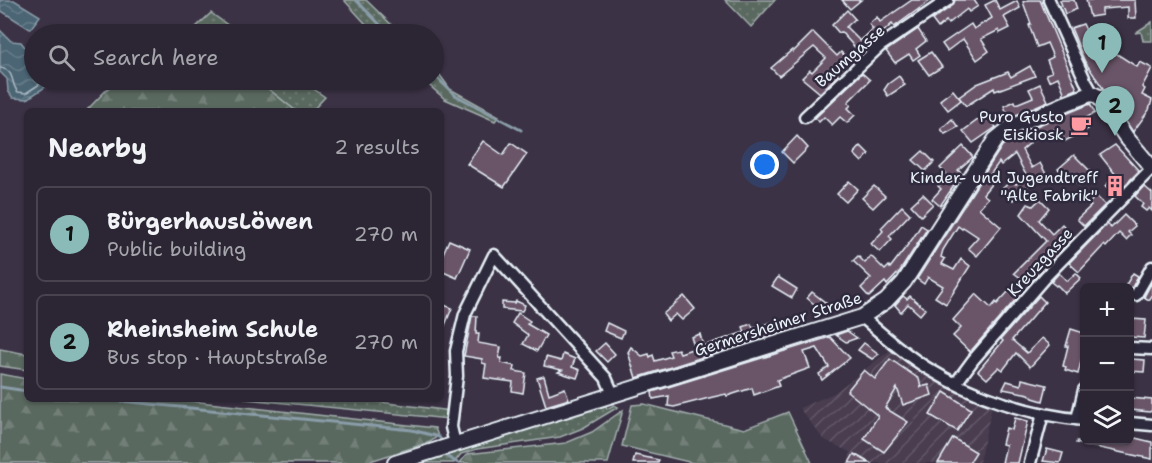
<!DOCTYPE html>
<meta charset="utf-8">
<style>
:root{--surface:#2c2634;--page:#383240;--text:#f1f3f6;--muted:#a6a5ac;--line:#48434f;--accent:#8bbbb9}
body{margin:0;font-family:"Shantell Sans",sans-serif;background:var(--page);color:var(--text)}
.controls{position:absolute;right:18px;bottom:18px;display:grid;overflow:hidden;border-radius:9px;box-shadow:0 2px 4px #0004}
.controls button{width:54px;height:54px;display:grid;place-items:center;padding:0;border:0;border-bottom:2px solid var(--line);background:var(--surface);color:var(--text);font:30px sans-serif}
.you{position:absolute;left:765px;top:165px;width:21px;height:21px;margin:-15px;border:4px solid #fff;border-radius:50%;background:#1a73e8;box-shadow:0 0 0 9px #1a73e833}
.badge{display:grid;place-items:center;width:39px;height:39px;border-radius:50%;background:var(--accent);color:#111;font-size:20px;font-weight:700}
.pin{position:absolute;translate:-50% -50px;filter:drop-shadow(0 2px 3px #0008)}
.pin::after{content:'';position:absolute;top:32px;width:21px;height:18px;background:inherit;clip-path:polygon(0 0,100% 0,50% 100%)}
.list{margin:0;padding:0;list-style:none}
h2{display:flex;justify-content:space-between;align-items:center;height:78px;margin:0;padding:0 24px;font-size:26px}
h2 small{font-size:20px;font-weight:400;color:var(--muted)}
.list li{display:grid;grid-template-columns:39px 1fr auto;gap:18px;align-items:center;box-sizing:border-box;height:96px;margin:0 12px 12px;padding:0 12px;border:2px solid var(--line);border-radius:9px}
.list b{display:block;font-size:22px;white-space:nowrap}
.list p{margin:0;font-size:20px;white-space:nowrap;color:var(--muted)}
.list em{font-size:20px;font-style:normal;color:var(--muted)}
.icon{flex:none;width:33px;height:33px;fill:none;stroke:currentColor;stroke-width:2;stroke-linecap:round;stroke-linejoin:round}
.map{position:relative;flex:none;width:1152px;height:463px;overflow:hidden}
.search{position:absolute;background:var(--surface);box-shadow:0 2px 4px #0004;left:24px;top:24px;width:420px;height:66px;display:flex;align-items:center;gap:15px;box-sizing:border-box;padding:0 21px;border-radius:33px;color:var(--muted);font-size:22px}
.panel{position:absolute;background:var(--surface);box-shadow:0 2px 4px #0004;left:24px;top:108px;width:420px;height:294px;border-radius:9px}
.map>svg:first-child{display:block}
.industrial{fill:url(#industrial-furrows)}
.grass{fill:url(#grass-dots);stroke:#a1adac;stroke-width:1.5}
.forest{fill:url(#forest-firs);stroke:#a1adac;stroke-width:1.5}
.water{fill:url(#water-waves);stroke:#8a9da9;stroke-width:1.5}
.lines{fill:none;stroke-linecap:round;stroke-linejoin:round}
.shore{stroke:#aab9c3;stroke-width:1.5}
.stream{stroke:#8a9da9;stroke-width:3}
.building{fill:#6a5467;stroke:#e8f1f8;stroke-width:1.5}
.minor-casing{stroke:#e8f1f8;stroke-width:15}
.tertiary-casing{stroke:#e8f1f8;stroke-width:18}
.minor{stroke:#2f2a3d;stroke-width:10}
.tertiary{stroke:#2f2a3d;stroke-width:14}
.labels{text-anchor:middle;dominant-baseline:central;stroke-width:5;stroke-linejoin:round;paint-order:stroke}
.street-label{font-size:16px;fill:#e8f1f8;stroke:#2f2a3d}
.poi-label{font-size:16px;fill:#e8f1f8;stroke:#2f2a3d;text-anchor:end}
</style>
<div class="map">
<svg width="1152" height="463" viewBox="0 0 1152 463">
<defs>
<pattern id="industrial-furrows" width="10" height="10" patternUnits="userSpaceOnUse" patternTransform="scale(1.5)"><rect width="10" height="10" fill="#493c4f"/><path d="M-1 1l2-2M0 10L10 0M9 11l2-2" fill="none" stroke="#635969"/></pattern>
<pattern id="grass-dots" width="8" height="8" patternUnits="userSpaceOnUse" patternTransform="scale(1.5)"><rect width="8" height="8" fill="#5a6960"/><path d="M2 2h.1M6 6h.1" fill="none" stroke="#727f78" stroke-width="1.8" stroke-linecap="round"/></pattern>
<pattern id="forest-firs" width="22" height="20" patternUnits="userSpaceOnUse" patternTransform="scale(1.5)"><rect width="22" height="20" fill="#5a6960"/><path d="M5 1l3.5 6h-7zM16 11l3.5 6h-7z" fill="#727f78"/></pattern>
<pattern id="water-waves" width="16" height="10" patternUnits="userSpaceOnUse" patternTransform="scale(1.5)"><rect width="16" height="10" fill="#4c6574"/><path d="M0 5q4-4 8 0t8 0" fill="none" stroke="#667c89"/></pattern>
</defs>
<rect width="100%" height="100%" fill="#3b3245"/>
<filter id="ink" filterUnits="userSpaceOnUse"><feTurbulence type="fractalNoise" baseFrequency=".0167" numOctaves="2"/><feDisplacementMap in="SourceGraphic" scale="12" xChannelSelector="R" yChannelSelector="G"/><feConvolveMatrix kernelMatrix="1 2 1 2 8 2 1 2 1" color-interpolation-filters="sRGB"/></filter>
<g filter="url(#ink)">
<polygon class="industrial" points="890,350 934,378 992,406 979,463 847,463 851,453 823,439 799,408 834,393"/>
<g class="grass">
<polygon points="344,0 366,0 401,34 375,34"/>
<polygon points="725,0 775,0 751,27"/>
<polygon points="211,13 240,34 201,34 194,29"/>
<polygon points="1152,22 1152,41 1143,41 1141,32 1135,33"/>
<polygon points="434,67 450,89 499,116 495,121 445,99 423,80 434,80"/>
<polygon points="257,80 301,80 325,97 312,111 296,111"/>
<polygon points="244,399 356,399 451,411 449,419"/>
<polygon points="614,405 618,407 583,428 560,437 477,449 461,454 454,463 416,463 589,409 606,406 607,409"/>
</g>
<g class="forest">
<polygon points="115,80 257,80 296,111 86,111 115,81"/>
<polygon points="0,349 27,354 27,370 0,366"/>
<polygon points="0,374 27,379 27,399 172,399 435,428 438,436 430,442 364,463 0,463"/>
<polygon points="644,404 744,429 788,412 812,463 693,463 622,446 632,405"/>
<polygon points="623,410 608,463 460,463 467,454 566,443 592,432"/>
</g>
<g class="water">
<polygon points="0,0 14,0 40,16 30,29 0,10"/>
<polygon points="0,30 11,41 21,42 31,55 34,56 34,80 56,80 27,99 13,98 8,91 7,79 0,72"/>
</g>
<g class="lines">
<path class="shore" d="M0 68C16 70 10 84 18 92L26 93 46 80"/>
<g class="stream">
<polyline points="356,0 389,34"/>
<polyline points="434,75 455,95 521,130"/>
<polyline points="0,387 27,391"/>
<polyline points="100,399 412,430 439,437 444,444"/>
<polyline points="445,450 446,456 458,463"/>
</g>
</g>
<g class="building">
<polygon points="842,0 861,0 850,9"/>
<polygon points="912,0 931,0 894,27 892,24 860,53 841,32 839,33 832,25 847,10 855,19 846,27 860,41 873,29 869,24 877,17 880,22"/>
<polygon points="955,0 974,0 978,6 969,12 967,9 948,24 946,21 938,28 932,20 952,6"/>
<polygon points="995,0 1000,10 1017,1 1020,8 1004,17 1010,28 1000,33 999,30 981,39 989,51 977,60 963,39 947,51 942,44 971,24 974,29 992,18 985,5"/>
<polygon points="1028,0 1040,0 1077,89 1063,95 1064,92 1058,77 1049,81 1046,74 1052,72 1047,60 1053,57 1047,43 1037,47 1029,25 1031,24 1023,2"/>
<polygon points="1060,0 1074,0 1077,9 1065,14"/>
<polygon points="1086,0 1135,0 1136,18 1128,18 1128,7 1102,9 1102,15 1090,17"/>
<polygon points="1083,24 1098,55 1111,50 1137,67 1140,62 1152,68 1142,87 1145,89 1142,95 1152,100 1149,110 1133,132 1085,62 1071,28"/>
<polygon points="918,29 926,41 916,49 920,55 913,60 909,54 895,63 886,51"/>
<polygon points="813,32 837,56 841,52 849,60 836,73 838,75 820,93 802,78 810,70 812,72 826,58 814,47 779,76 771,68 792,50 793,52"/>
<polygon points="931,52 942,67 929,75 918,60"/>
<polygon points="1030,66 1035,76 995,91 994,88 966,106 959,97 977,84 1008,72 1011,77"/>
<polygon points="862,73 870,80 848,102 851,105 848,108 855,115 847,123 840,117 832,125 824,117 819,122 815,118"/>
<polygon points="899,76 905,85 888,96 884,90 888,84"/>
<polygon points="1040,84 1048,101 1009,118 1004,106 1015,101 1016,104 1033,97 1029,89"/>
<polygon points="953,90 961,100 948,110 940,100"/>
<polygon points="1090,104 1095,113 1082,120 1088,129 1065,141 1062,136 1059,137 1055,129 1033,141 1024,131"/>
<polygon points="986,114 996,127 973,143 963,131"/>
<polygon points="952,119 958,127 945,134 941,129"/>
<polygon points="1023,131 1030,143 1022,150 1032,168 1040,163 1046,174 1020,191 1013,200 1002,189 1011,181 1016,184 1027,177 1015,154 1001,165 999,162 987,179 992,183 983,194 988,198 979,208 1001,227 977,256 968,248 978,237 963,227 962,229 958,226 943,250 941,257 945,259 942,264 954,270 961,259 970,266 946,304 935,297 943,286 928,277 924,284 917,279 1002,146"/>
<polygon points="797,136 808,148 793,163 782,152"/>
<polygon points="483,141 503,155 511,143 527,154 504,187 467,164"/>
<polygon points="1115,145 1139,171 1115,195 1105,186 1116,175 1100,155"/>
<polygon points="861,146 869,154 862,162 854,154"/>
<polygon points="963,146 973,157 958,170 962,174 940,206 932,199 941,189 938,186 947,175 940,168"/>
<polygon points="923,151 934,162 925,171 913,160"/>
<polygon points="1074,155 1092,173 1079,185 1069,175 1066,177 1058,169"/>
<polygon points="849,181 858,189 846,202 837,194"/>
<polygon points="874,186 885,196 873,208 862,198"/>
<polygon points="1144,186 1152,193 1152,211 1149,208 1146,211 1141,207 1143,204 1135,196"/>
<polygon points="923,194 933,204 921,216 911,205"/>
<polygon points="1096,196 1105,205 1084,226 1077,219 1091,206 1088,204"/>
<polygon points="1040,199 1049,208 1039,220 1052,234 1062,224 1074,237 1029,284 1014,273 1046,241 1021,214 1028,204 1033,206"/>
<polygon points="902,206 910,214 889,236 892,239 880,252 871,244 883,231 881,228"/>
<polygon points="1124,215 1135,226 1128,232 1131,235 1126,240 1119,233 1106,247 1104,245 1079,272 1069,263 1107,224 1111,228"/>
<polygon points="921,225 927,229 900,271 887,285 885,282 869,297 861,288 871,278 853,261 858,256 865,263 871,256 885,270 889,266 890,268 913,238"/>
<polygon points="449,240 470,249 457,278 441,271 441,258"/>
<polygon points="1059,273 1067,281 1076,273 1081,278 1065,293 1057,285 1056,286 1051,282"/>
<polygon points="1133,273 1138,276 1130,291 1130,288 1124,288"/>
<polygon points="778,277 797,289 792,298 772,286"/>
<polygon points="1152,282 1152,296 1149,300 1144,297"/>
<polygon points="1009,291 1017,298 970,352 953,336 961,328 953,320 976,294 991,308 996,302 997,304"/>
<polygon points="812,292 826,303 821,310 807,298"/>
<polygon points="684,296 695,309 682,320 676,314 668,321 663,314"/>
<polygon points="903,296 907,299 910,296 925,309 920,315 908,304 901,312 895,305"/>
<polygon points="1039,296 1045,302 1012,340 1027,353 1042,338 1050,345 1030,367 1016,353 1003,370 999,367 987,379 978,371 1003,341 1001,339"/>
<polygon points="516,301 525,305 522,311 502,309 502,302 515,303"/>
<polygon points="441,304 452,308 441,335"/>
<polygon points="518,313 530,321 527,324 546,335 537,351 523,344 528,335 512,323"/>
<polygon points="472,316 477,316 476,334 479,334 478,343 501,347 499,358 502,358 501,363 515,366 514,371 526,373 523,393 512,391 513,382 484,378 486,364 482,363 482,359 464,356"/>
<polygon points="1131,319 1146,320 1144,338 1130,337"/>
<polygon points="772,322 785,331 636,378 628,352 631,347 642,356 649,354 650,357 653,355 655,361 671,356 669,351 678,349 680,353 695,348 691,337 700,334 703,346 745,332 743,327 751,324 753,328"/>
<polygon points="607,323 624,331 621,338 604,331"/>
<polygon points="1071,329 1084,333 1084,349 1078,374 1065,370 1066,367 1063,366 1068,346 1066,346"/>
<polygon points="847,331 857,338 846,342 836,335"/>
<polygon points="830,337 850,358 822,380 819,374 829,367 817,348 804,352 810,368 777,380 779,386 754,395 752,388 727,396 726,394 713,397 674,407 668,406 669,396 653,399 652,392"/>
<polygon points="605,343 615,354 607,362 596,351"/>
<polygon points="864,343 879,354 872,359 858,350"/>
<polygon points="563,354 575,359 572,367 580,370 577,378 558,372 562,370 544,366 546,357 561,361"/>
<polygon points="890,359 919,379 921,387 929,385 932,395 903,405 897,388 885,408 908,422 884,452 864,439 878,416 847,391 864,370 875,379"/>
<polygon points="1131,359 1145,360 1144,372 1130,371"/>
<polygon points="544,376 549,394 565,388 569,399 546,406 537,378"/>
<polygon points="1022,379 1047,385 1043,401 1033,398 1029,394 1003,389 1007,381 1021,385"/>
<polygon points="944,392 971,409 957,431 930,415"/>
<polygon points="1130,398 1152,400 1152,410 1150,412 1130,410"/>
<polygon points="1015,418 1028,421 1018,463 1002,463 1006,445 1002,444 1006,428 1012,430"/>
<polygon points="1131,437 1152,442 1152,459 1076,443 1077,441 1130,441"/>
<polygon points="953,438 976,452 969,463 938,463"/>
<polygon points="1047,449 1063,453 1060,463 1043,461"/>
<polygon points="854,454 870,463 849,463"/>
<polygon points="635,455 659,460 658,463 633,463"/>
</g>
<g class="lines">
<defs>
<g id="minor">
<polyline points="1049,0 1085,80 1093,94"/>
<polyline points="805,117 880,46 948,0"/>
<polyline points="1136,295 1152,267"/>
<path d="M862 317C883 335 904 354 927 368 974 397 1030 415 1084 420"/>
<polyline points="1130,348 1152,349"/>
<polyline points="956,383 973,360 1045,277 1152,168"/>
<polyline points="1077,419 1084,390"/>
<polyline points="1130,423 1152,425"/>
<polyline points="455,444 451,427 457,376 456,351 465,314 494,255 606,378 613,394"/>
<polyline points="1030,463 1043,414"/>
</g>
<polyline id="tertiary" points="395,463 862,317 886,301 904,282 995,140 1011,127 1067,103 1088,95 1093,94 1099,97 1126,137 1152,168"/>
</defs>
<use href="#minor" class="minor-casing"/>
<use href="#tertiary" class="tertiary-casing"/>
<use href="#minor" class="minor"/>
<use href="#tertiary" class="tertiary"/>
</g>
</g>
<defs>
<symbol id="cafe-bare" viewBox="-9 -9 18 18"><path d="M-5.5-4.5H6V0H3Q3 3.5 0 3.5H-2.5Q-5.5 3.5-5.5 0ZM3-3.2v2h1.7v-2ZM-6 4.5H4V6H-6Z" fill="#ff9aa2" stroke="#2f2a3d" stroke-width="2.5" paint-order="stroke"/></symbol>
<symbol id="building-bare" viewBox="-9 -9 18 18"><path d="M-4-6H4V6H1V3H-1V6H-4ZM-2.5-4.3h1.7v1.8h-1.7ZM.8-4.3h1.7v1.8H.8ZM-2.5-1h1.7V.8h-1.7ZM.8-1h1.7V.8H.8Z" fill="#ff9aa2" stroke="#2f2a3d" stroke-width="2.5" paint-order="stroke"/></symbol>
</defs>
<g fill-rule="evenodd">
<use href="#cafe-bare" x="1066" y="110" width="30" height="30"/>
<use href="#building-bare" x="1100" y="171" width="30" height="30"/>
</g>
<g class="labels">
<g class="street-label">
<text transform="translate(850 56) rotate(-41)">Baumgasse</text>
<text transform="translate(1040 262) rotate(-47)">Kreuzgasse</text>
<text transform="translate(778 324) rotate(-18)">Germersheimer Straße</text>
</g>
<g class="poi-label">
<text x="1064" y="116">Puro Gusto<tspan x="1064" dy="18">Eiskiosk</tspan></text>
<text x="1098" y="177">Kinder- und Jugendtreff<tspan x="1098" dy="18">"Alte Fabrik"</tspan></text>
</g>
</g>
</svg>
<div class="controls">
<button>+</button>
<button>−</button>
<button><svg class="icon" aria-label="layers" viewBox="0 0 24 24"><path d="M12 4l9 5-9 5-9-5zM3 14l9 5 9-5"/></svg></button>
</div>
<div class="you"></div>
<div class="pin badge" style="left:1102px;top:73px">1</div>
<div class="pin badge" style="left:1115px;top:136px">2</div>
<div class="search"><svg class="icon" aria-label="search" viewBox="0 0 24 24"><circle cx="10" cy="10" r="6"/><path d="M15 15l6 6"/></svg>Search here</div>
<section class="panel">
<h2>Nearby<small>2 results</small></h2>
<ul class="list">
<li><span class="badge">1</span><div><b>BürgerhausLöwen</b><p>Public building</p></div><em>270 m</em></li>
<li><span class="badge">2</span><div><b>Rheinsheim Schule</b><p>Bus stop · Hauptstraße</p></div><em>270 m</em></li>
</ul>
</section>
</div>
